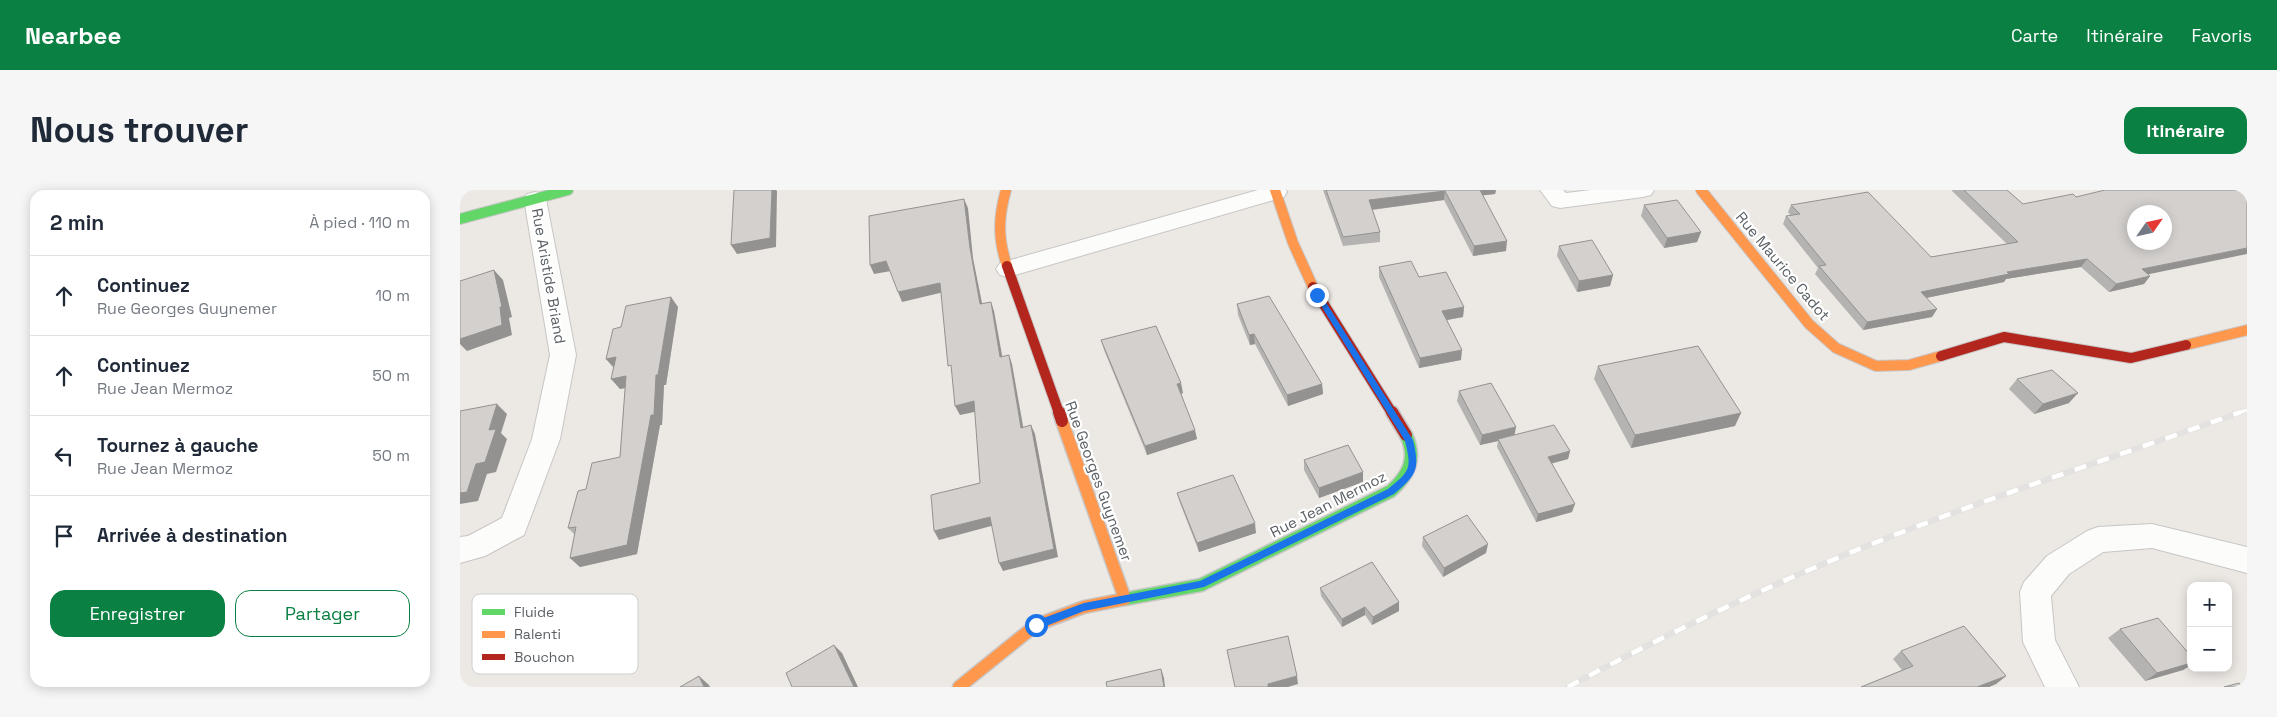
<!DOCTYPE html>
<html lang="fr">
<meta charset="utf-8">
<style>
:root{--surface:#fff;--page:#f6f6f7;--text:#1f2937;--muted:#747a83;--line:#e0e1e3;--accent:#0b8043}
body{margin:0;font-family:"Space Grotesk",sans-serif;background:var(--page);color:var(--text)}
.controls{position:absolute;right:15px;bottom:15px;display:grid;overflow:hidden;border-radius:10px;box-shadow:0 2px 12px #0003}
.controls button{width:45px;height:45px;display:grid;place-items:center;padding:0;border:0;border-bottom:1px solid var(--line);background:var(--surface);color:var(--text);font:25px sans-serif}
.compass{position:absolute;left:1667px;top:15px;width:45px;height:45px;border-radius:50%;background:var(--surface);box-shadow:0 2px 12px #0003;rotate:56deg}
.stop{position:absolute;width:15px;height:15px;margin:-11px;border:4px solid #1a73e8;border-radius:50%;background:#fff}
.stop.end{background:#1a73e8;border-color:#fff;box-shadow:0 1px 5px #0008}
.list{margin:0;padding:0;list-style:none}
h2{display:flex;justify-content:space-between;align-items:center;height:65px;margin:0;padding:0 20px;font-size:21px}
h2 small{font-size:16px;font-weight:400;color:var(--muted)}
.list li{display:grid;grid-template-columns:32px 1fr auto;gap:15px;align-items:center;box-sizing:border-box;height:80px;padding:0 20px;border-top:1px solid var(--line)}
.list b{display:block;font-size:19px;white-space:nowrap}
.list p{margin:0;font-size:16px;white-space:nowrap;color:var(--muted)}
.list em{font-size:16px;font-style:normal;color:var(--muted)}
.actions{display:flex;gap:10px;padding:15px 20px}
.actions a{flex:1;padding:11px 0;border:1px solid var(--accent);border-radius:15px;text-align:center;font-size:18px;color:var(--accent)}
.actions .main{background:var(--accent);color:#fff}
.icon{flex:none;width:28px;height:28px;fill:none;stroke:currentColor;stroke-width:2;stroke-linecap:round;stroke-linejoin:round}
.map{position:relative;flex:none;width:1787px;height:497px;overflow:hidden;border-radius:15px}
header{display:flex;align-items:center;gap:30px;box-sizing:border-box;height:70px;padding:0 25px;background:var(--accent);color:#fff}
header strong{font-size:24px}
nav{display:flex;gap:28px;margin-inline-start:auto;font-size:18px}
.intro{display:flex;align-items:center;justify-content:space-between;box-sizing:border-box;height:120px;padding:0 30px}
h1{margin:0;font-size:35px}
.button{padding:12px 22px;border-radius:15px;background:var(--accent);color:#fff;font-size:18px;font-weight:700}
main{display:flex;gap:30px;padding:0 30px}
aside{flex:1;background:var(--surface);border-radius:15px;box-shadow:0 2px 12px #0003}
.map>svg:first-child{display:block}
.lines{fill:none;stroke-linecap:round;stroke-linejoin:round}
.street-casing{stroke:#c7c6c5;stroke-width:2}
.fast-far1-casing{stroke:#c8c7c7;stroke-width:12}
.fast-casing{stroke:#c8c7c7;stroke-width:15}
.slow-far1-casing{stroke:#c8c7c7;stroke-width:12}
.slow-casing{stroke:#c8c7c7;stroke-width:15}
.jam-far1-casing{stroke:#c8c7c7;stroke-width:12}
.jam-casing{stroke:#c8c7c7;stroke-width:15}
.street{fill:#fcfcfb;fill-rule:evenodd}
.fast-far1{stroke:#63d668;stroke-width:10}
.fast{stroke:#63d668;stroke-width:12}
.slow-far1{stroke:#ff974d;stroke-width:10}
.slow{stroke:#ff974d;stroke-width:12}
.jam-far1{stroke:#b3261e;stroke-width:10}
.jam{stroke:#b3261e;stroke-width:12}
.rail-far1-casing{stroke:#e3e2e1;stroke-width:5}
.rail-casing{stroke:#e3e2e1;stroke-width:6}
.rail-far1{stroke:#fff;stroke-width:3;stroke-dasharray:10;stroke-linecap:butt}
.rail{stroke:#fff;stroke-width:4.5;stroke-dasharray:12;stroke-linecap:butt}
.wall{fill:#b5b3b1}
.shaded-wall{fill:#949290}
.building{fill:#d3d0ce;stroke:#949290;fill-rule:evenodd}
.route{fill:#1a73e8}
.labels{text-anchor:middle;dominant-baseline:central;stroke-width:4.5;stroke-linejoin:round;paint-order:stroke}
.street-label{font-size:15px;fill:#5a6064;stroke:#fff}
.key{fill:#fff;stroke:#cecfd0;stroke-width:1}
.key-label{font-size:14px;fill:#5a6064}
</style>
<header>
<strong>Nearbee</strong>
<nav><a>Carte</a><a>Itinéraire</a><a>Favoris</a></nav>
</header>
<div class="intro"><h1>Nous trouver</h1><a class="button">Itinéraire</a></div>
<main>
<aside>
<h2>2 min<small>À pied · 110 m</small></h2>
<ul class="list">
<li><svg class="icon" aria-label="ahead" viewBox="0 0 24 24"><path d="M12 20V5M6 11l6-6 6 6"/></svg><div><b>Continuez</b><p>Rue Georges Guynemer</p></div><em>10 m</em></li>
<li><svg class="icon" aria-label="ahead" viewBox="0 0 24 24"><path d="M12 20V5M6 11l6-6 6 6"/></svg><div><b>Continuez</b><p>Rue Jean Mermoz</p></div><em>50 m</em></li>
<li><svg class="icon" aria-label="left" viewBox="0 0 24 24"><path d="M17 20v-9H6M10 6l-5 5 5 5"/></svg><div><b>Tournez à gauche</b><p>Rue Jean Mermoz</p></div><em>50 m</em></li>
<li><svg class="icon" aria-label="arrive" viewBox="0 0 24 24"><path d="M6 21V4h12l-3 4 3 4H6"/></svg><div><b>Arrivée à destination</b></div></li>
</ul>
<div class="actions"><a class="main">Enregistrer</a><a>Partager</a></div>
</aside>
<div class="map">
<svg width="1787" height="497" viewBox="0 0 1787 497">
<rect width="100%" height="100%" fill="#ece8e4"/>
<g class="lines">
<defs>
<g id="street">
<polygon points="798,0 826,0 827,2 824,7 548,87 540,85 536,79 540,73"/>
<polygon points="1080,0 1103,0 1106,3 1131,0 1194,0 1191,5 1183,7 1100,18 1092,16"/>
<polygon points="75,2 83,4 86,9 116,165 100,249 64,345 25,366 0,373 0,347 8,346 42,328 72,249 90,165 64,9 67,4"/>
<polygon points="1692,334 1787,357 1787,383 1692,358 1643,362 1609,384 1591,406 1595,450 1619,497 1585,497 1563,452 1560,402 1564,392 1587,366 1627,341 1638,337"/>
</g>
<polyline id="fast-far1" points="0,29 108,0"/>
<path id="fast" d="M665 409 741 395 931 301C949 285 957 268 946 245"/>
<g id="slow-far1">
<path d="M546 0C538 28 538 49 547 76"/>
<polyline points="815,0 833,53 853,97"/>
<polyline points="1241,0 1349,134 1376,158 1416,176 1449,175 1481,166"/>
<polyline points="1726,155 1787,140"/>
</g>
<polyline id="slow" points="499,497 576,435 624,417 665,409 602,231"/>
<g id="jam-far1">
<polyline points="547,76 599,223"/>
<polyline points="853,97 932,223"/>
<polyline points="1481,166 1544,147 1671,168 1726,155"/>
</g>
<g id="jam">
<polyline points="599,222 602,231"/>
<polyline points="932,222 946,245"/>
</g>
</defs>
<use href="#street" class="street-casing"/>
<use href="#fast-far1" class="fast-far1-casing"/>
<use href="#fast" class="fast-casing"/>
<use href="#slow-far1" class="slow-far1-casing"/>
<use href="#slow" class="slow-casing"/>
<use href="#jam-far1" class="jam-far1-casing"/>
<use href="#jam" class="jam-casing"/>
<use href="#street" class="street"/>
<use href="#fast-far1" class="fast-far1"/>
<use href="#fast" class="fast"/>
<use href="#slow-far1" class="slow-far1"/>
<use href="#slow" class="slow"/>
<use href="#jam-far1" class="jam-far1"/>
<use href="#jam" class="jam"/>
<defs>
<polyline id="rail-far1" points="1778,223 1787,220"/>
<path id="rail" d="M1108 497C1199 448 1292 403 1387 364 1516 311 1650 269 1781 222"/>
</defs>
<use href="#rail-far1" class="rail-far1-casing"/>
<use href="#rail" class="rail-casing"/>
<use href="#rail-far1" class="rail-far1"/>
<use href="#rail" class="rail"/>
</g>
<g class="wall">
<polygon points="863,0 1036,0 1035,4 1023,5 1046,61 1013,66 984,10 912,20 920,42 920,52 883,56"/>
<polygon points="1492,0 1547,0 1563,14 1690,86 1684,94 1649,102 1621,77 1546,89 1544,92 1466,108 1477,119 1472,127 1403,140 1355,84 1358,78 1323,34 1326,26 1331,26 1328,22 1331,15 1471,67 1547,54 1492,1"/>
<polygon points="1184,15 1241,42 1237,52 1204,58 1181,26"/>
<polygon points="1099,56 1153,85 1150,96 1117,102 1097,66"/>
<polygon points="919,77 959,87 1004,117 1003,127 987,130 1001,170 959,178 919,87"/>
<polygon points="777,114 862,194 863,204 828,216 795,154 790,155 778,125"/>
<polygon points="218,117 206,195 204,195 202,235 200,235 177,364 120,377 110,368 115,345 108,338 126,299 160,267 165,198 160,199 154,178 146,169 161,137"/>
<polygon points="641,150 723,203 721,204 737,249 687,265 644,160"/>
<polygon points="1138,176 1275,236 1171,258 1134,189"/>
<polygon points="1557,189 1609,213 1574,224 1549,199"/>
<polygon points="999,201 1056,237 1054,245 1110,261 1108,269 1092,273 1112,322 1076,332 1037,257 1038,251 1020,255 997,211"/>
<polygon points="844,270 903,292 859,308 844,280"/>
<polygon points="717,303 796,343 739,362 720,313"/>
<polygon points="963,347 1026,363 983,387 962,356"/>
<polygon points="860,398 939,412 939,421 912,435 905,425 882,437 861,406"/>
<polygon points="1660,439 1731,466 1731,475 1723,480 1685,491 1648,448"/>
<polygon points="1441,461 1546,486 1536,494 1529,497 1401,497 1442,480 1433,469"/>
</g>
<g class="shaded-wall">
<polygon points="312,0 316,0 317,1 316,57 277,64 271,55"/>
<polygon points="1018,0 1036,0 1035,4 1017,6"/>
<polygon points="985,1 984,10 909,20 909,10"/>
<polygon points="504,9 508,18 513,68 524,123 520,114 510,58"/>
<polygon points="1241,42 1237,52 1204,58 1207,48"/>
<polygon points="1047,51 1046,61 1013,66 1014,56"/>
<polygon points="1787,58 1787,64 1675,87 1682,79"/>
<polygon points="1627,69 1621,77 1546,89 1544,92 1456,110 1461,102 1547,82"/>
<polygon points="426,71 431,81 414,84 410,75"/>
<polygon points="34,80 43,90 52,127 49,128 52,145 7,161 0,154 0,149"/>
<polygon points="1153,85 1150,96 1117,102 1119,91"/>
<polygon points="1690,86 1684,94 1649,102 1656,94"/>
<polygon points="480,93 484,102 442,112 438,102"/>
<polygon points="211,107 218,117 206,195 204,195 202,235 200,235 177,364 120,377 110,368 191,225 196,185"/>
<polygon points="531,112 534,121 544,176 540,167"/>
<polygon points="1004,117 1003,127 981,131 982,121"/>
<polygon points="1477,119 1472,127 1403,140 1407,132"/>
<polygon points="794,144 795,154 790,155 789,145"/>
<polygon points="1002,160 1001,170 959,178 960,168"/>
<polygon points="549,165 552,174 565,247 561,238"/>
<polygon points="156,167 155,179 146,169"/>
<polygon points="166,186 175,196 160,199 151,189"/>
<polygon points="721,193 723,203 719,204 717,194"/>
<polygon points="862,194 863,204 828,216 827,205"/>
<polygon points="1618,203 1609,213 1574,224 1583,214"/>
<polygon points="514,211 519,221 500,225 495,216"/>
<polygon points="37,214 47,224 41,243 47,249 36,282 27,284 18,311 0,314 0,303 29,240"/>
<polygon points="1281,223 1275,236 1171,258 1175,245"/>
<polygon points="571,235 575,244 598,367 543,381 539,373"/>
<polygon points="1056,237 1054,247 1038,249 1038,251 1020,255 1022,245"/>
<polygon points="735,240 737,249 687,265 685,256"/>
<polygon points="1110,261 1108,269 1086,275 1088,267"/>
<polygon points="903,282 903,292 859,308 859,298"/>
<polygon points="1115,314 1112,322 1076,332 1078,324"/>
<polygon points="530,327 535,335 479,350 474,341"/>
<polygon points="795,333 796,343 739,362 737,353"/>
<polygon points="1028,354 1026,363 983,387 984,378"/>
<polygon points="939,412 939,421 912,435 913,427"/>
<polygon points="905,417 905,425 882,437 882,429"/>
<polygon points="83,432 90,437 96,464 65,480 58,475"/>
<polygon points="374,455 382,463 398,497 394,497"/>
<polygon points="1731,473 1731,475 1723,480 1685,491 1697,483"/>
<polygon points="701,479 704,488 705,497 704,497"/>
<polygon points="239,486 249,495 250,497 244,497"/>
<polygon points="837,486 838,494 828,497 808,497 808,494"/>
<polygon points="1546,486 1536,494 1529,497 1517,497"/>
</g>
<g class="building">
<polygon points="274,0 312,0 310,48 271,55"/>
<polygon points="866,0 1020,0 1047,51 1014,56 985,1 909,10 920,42 883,47"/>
<path d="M1504 0H1547L1563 14 1613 4 1616 7 1645 0H1787V58L1682 79 1690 86 1656 94 1627 69 1547 82 1549 84 1461 102 1477 119 1407 132 1359 76 1366 75 1326 26 1340 24 1331 15 1408 2 1471 67 1558 52ZM1674 22H1704V52H1674Z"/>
<polygon points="504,9 510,58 520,114 531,112 540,167 549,165 561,238 571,235 594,359 539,373 530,327 474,341 471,305 520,293 514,211 495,216 491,175 488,176 480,93 438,102 426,71 410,75 409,26"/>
<polygon points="1217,10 1241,42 1207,48 1184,15"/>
<polygon points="1132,50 1153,85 1119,91 1099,56"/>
<polygon points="951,71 959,87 986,82 1004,117 982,121 1002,160 960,168 919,77"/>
<polygon points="34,80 42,117 40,117 42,135 0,149 0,91"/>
<polygon points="809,106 862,194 827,205 794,144 789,145 777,114"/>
<polygon points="211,107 198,185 196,185 194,225 191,225 167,355 110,368 116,337 108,338 118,301 126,299 132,273 160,267 166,186 151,189 156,167 146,169 153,139 161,137 166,116"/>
<polygon points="696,136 721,193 717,194 735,240 685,256 641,150"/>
<polygon points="1238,156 1281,223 1175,245 1138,176"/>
<polygon points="1592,180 1618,203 1583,214 1557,189"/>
<polygon points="1031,193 1056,237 1022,245 999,201"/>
<polygon points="37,214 29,240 36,239 25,272 16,274 7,302 0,303 0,221"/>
<polygon points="1094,235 1110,261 1088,267 1115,314 1078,324 1038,249"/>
<polygon points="888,255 903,282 859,298 844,270"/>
<polygon points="773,285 795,333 737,353 717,303"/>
<polygon points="1007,325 1028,354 984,378 963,347"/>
<polygon points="912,372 939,412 913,427 905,417 882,429 860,398"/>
<polygon points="1698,428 1731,466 1731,473 1697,483 1660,439"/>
<polygon points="1504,436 1546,486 1517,497 1401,497 1453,476 1441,461"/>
<polygon points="828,446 837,486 808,494 808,497 775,497 767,460"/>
<polygon points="374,455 394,497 332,497 326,483"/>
<polygon points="701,479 704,497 647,497 646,492"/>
<polygon points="239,486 244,497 220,497"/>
<polygon points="1779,493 1782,497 1764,497"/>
</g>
<path class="route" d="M855 103H860L953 250C960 279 957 285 934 304L744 397 624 421 576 440 573 438V432L624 413 740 391 928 299C950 281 952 279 945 251L855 106Z"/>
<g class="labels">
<g class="street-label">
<text transform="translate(1323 76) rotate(50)">Rue Maurice Cadot</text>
<text transform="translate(89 86) rotate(80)">Rue Aristide Briand</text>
<text transform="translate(639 291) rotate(70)">Rue Georges Guynemer</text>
<text transform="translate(868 314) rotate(-27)">Rue Jean Mermoz</text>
</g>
</g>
<rect x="12" y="404" width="166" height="80" rx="8" class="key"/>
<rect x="22" y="419" width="23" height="6" fill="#63d668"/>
<rect x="22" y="441" width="23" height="7" fill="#ff974d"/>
<rect x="22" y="464" width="23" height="6" fill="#b3261e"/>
<g class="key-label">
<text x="54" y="427">Fluide</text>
<text x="54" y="449">Ralenti</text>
<text x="54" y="472">Bouchon</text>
</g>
</svg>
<div class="controls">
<button>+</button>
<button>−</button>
</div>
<svg class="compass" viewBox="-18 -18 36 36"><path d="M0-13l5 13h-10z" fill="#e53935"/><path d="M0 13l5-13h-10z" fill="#747a83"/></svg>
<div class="stop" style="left:576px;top:435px"></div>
<div class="stop end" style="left:857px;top:105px"></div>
</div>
</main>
